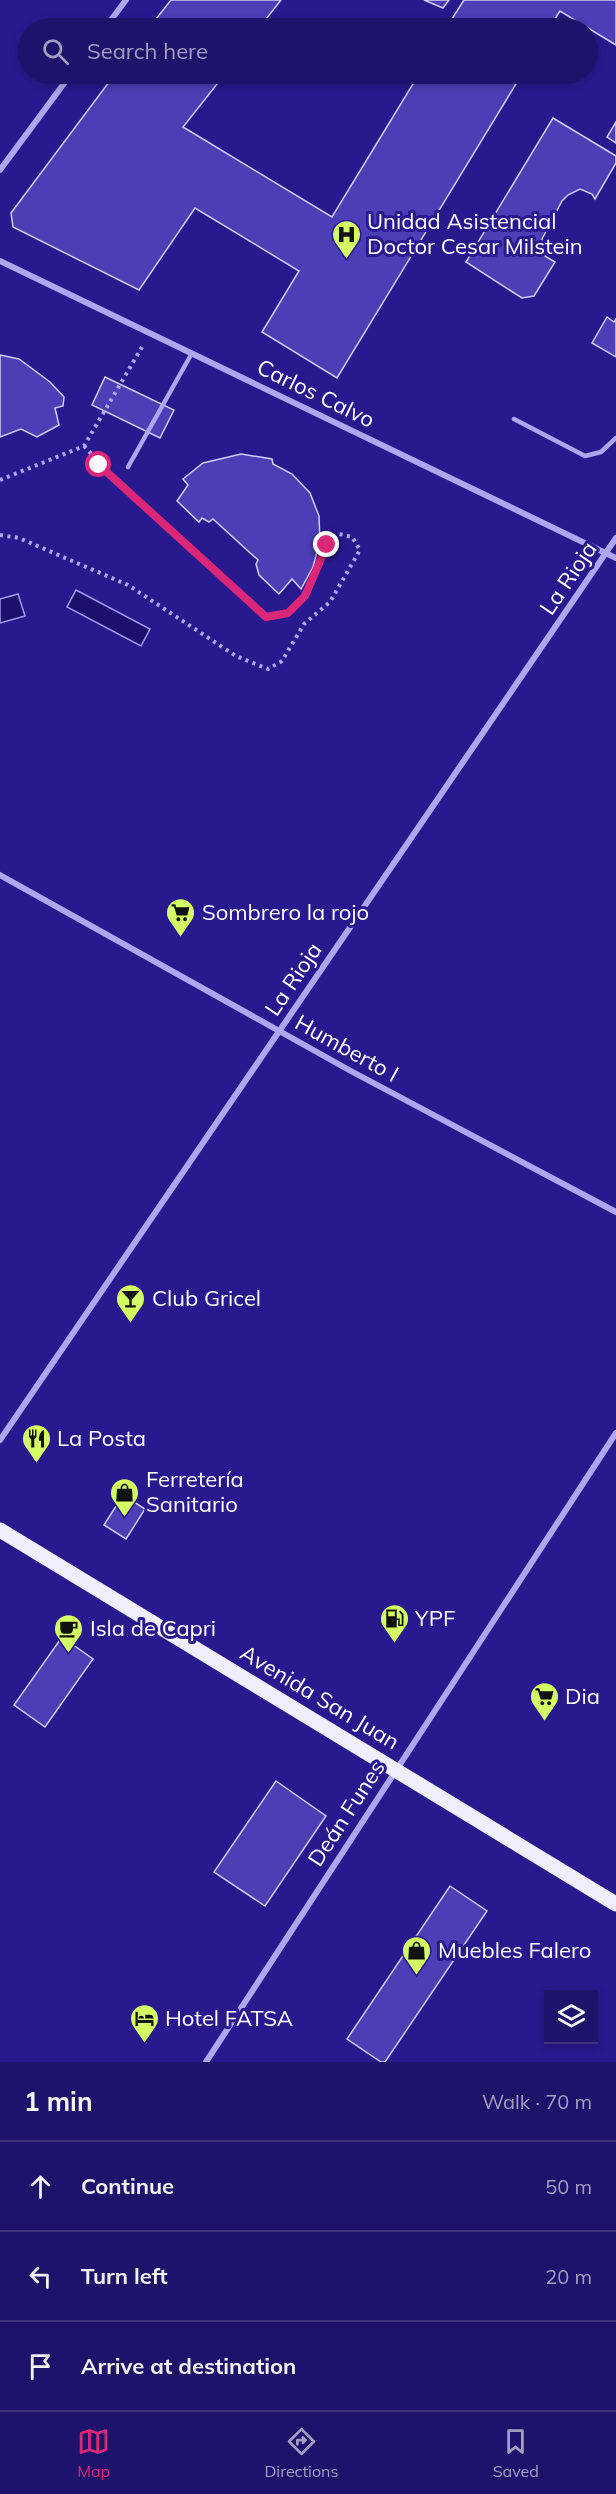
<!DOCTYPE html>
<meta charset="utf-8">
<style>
:root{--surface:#1e136b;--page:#261c71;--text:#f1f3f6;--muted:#a19ec1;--line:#3c327e;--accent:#db2777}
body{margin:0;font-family:Mulish,sans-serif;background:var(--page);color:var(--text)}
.controls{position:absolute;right:18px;bottom:18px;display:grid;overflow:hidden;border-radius:0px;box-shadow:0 3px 9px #0003}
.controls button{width:54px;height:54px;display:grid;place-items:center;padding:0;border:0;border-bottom:2px solid var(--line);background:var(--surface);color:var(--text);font:30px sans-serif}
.stop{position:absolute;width:18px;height:18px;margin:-14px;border:4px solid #db2777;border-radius:50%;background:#fff}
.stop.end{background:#db2777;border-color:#fff;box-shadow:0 2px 6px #0008}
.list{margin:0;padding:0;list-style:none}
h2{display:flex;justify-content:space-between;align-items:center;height:78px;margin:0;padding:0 24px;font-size:26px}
h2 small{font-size:20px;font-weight:400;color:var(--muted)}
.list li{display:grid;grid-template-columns:39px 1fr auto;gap:18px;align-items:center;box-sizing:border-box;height:90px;padding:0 24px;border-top:2px solid var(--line)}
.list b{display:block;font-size:22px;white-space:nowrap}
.list em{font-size:20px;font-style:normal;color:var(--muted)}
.icon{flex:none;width:33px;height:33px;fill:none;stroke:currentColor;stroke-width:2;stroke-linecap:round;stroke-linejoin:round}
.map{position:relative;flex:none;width:616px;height:2062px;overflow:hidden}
.search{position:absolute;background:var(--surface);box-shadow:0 3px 9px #0003;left:18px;right:18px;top:18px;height:66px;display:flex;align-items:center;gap:15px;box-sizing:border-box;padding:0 21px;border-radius:33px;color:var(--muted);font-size:22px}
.sheet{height:348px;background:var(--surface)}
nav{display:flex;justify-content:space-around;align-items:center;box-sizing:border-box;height:84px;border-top:2px solid var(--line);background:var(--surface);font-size:16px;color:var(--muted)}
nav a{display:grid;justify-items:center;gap:3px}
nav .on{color:var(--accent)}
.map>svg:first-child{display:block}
.water{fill:#1d106c;stroke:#a299f1;stroke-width:1.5}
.building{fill:#4c3eb5;stroke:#d1ccfa;stroke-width:1.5}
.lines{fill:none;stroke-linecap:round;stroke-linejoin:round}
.path{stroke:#aea6ef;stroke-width:4;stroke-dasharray:3 4.5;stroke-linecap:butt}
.service{stroke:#aea6ef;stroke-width:4.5}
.minor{stroke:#aea6ef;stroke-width:6}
.primary{stroke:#f1eeff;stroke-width:15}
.route{stroke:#db2777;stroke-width:8}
.labels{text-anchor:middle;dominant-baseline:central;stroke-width:6;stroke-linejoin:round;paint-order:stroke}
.poi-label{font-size:22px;fill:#fff;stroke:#28198f;text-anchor:start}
.street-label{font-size:22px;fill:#fff;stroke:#28198f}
</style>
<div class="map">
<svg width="616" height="2062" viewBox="0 0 616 2062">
<rect width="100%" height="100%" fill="#28198f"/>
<g class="water">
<polygon points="76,590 150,629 141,646 67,607"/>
<polygon points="18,594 25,616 0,623 0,599"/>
</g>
<g class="building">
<polygon points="171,0 281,0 259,28 149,28"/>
<polygon points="424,0 449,0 443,8"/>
<polygon points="464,0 616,0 616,45 560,11 549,28 446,28"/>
<polygon points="115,74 225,74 183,127 332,217 419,74 522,74 337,378 262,332 299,271 195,208 139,290 13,227 11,213"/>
<polygon points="553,118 616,156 616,163 595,199 592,194 580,189 568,195 562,201 542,239 545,256 555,262 534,296 522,298 466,262"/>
<polygon points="616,122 616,143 607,137"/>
<polygon points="607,317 614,322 616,319 616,357 592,343"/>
<polygon points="0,355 19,359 50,382 64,397 63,406 55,408 59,425 37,437 21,429 0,437"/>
<polygon points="105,377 174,410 160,438 92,405"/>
<polygon points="241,454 272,459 273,464 292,474 310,493 319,516 320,541 313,567 301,589 292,579 279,594 259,575 256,564 258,560 213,519 209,522 202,518 199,522 177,501 188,485 183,479 203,463"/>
<polygon points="123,1495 145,1509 126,1539 104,1525"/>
<polygon points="62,1637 93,1659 45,1727 14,1705"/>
<polygon points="276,1781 326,1816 265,1906 214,1872"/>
<polygon points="450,1886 487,1911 385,2062 381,2062 347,2039"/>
</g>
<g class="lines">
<g class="path">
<polyline points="84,446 114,478"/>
<polyline points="0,480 84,446 142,347"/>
<path d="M0 535 19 538 128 585 236 656 268 669 282 661 304 624 330 602 360 550 352 537 339 534C318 554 313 599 289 613 283 616 272 616 266 617L119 483"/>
</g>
<g class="service">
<polyline points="514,419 585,456 601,452 616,438"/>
<polyline points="128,467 192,353"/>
</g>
<g class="minor">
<polyline points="105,28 126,0"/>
<polyline points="0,170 71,74"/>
<polyline points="0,261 616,558"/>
<polyline points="0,875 349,1070 616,1212"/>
<polyline points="0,1440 616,538"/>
<polyline points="206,2062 616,1433"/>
</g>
<polyline class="primary" points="0,1530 616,1904"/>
</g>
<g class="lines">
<polyline class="route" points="99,465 266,617 288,613 305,596 327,545"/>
</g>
<defs>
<symbol id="hospital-pin" viewBox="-11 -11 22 30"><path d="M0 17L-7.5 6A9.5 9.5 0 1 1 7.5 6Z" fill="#d4ff64" stroke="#28198f"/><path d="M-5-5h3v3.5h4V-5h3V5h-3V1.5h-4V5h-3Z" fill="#111"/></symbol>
<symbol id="supermarket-pin" viewBox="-11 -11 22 30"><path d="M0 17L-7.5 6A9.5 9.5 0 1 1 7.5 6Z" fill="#d4ff64" stroke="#28198f"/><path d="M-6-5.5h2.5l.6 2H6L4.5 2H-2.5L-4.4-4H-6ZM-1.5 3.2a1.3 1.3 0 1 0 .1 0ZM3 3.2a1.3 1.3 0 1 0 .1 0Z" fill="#111"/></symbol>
<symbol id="bar-pin" viewBox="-11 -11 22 30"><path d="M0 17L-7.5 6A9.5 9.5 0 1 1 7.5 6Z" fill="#d4ff64" stroke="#28198f"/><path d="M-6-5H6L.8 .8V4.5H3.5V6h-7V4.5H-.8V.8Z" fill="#111"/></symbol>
<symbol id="restaurant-pin" viewBox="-11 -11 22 30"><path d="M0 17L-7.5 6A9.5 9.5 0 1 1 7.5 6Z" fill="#d4ff64" stroke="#28198f"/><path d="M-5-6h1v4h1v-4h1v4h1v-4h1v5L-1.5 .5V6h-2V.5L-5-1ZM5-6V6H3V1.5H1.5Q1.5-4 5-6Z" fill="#111"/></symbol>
<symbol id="shop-pin" viewBox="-11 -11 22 30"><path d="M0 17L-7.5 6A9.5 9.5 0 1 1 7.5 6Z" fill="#d4ff64" stroke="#28198f"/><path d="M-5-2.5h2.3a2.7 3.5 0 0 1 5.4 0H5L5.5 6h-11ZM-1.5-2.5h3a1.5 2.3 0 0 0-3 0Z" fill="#111"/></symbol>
<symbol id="fuel-pin" viewBox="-11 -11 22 30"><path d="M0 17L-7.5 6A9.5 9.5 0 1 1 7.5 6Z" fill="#d4ff64" stroke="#28198f"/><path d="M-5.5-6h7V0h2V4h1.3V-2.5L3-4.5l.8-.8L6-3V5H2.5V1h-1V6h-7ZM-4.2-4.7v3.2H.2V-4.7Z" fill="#111"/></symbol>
<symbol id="cafe-pin" viewBox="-11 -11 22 30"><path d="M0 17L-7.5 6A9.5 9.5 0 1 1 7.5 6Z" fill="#d4ff64" stroke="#28198f"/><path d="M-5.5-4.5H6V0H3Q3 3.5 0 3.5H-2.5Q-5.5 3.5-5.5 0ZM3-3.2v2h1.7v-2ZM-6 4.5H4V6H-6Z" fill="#111"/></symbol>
<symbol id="hotel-pin" viewBox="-11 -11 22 30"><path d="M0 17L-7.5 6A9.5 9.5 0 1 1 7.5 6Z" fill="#d4ff64" stroke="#28198f"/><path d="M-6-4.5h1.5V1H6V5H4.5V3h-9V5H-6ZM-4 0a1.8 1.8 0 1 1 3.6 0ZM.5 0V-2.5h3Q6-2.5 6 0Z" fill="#111"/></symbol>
</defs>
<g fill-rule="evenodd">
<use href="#hospital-pin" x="330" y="218" width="33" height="45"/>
<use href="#supermarket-pin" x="164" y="896" width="33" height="45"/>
<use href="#bar-pin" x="114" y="1282" width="33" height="45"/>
<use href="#restaurant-pin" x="20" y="1422" width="33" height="45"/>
<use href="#shop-pin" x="108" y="1476" width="33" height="45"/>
<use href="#fuel-pin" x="378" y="1602" width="33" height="45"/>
<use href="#cafe-pin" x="52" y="1612" width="33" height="45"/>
<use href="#supermarket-pin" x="528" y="1680" width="33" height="45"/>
<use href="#shop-pin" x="400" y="1934" width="33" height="45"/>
<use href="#hotel-pin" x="128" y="2002" width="33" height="45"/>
</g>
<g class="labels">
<g class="poi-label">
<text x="367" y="221">Unidad Asistencial<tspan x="367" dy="25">Doctor Cesar Milstein</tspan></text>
<text x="202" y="912">Sombrero la rojo</text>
<text x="152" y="1298">Club Gricel</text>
<text x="57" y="1438">La Posta</text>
<text x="146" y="1479">Ferretería<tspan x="146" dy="25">Sanitario</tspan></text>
<text x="415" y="1618">YPF</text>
<text x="90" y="1628">Isla de Capri</text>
<text x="565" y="1696">Dia</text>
<text x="438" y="1950">Muebles Falero</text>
<text x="165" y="2018">Hotel FATSA</text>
</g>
<g class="street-label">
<text transform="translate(316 393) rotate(26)">Carlos Calvo</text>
<text transform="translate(568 578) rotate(-56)">La Rioja</text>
<text transform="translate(293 979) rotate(-56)">La Rioja</text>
<text transform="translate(347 1048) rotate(29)">Humberto I</text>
<text transform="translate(320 1697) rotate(31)">Avenida San Juan</text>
<text transform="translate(346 1813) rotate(-57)">Deán Funes</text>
</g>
</g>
</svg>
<div class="controls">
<button><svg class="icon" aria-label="layers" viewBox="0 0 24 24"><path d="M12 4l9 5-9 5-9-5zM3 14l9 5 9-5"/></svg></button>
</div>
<div class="stop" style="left:99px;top:465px"></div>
<div class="stop end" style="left:327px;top:545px"></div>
<div class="search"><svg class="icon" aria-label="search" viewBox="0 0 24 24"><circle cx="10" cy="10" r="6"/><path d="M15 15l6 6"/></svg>Search here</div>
</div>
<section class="sheet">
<h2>1 min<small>Walk · 70 m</small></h2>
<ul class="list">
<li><svg class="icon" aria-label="ahead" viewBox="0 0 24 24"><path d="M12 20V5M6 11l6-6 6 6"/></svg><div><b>Continue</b></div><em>50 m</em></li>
<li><svg class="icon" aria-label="left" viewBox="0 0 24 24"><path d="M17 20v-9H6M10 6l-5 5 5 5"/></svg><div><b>Turn left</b></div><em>20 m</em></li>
<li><svg class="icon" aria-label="arrive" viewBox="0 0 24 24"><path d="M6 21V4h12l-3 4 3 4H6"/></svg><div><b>Arrive at destination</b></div></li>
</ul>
</section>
<nav>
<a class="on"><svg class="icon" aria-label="map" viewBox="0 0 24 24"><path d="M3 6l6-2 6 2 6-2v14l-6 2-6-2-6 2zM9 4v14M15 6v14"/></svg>Map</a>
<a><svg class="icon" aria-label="directions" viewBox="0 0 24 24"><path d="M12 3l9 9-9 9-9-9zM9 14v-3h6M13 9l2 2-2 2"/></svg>Directions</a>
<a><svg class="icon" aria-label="saved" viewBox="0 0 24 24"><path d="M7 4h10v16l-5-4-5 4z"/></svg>Saved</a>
</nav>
